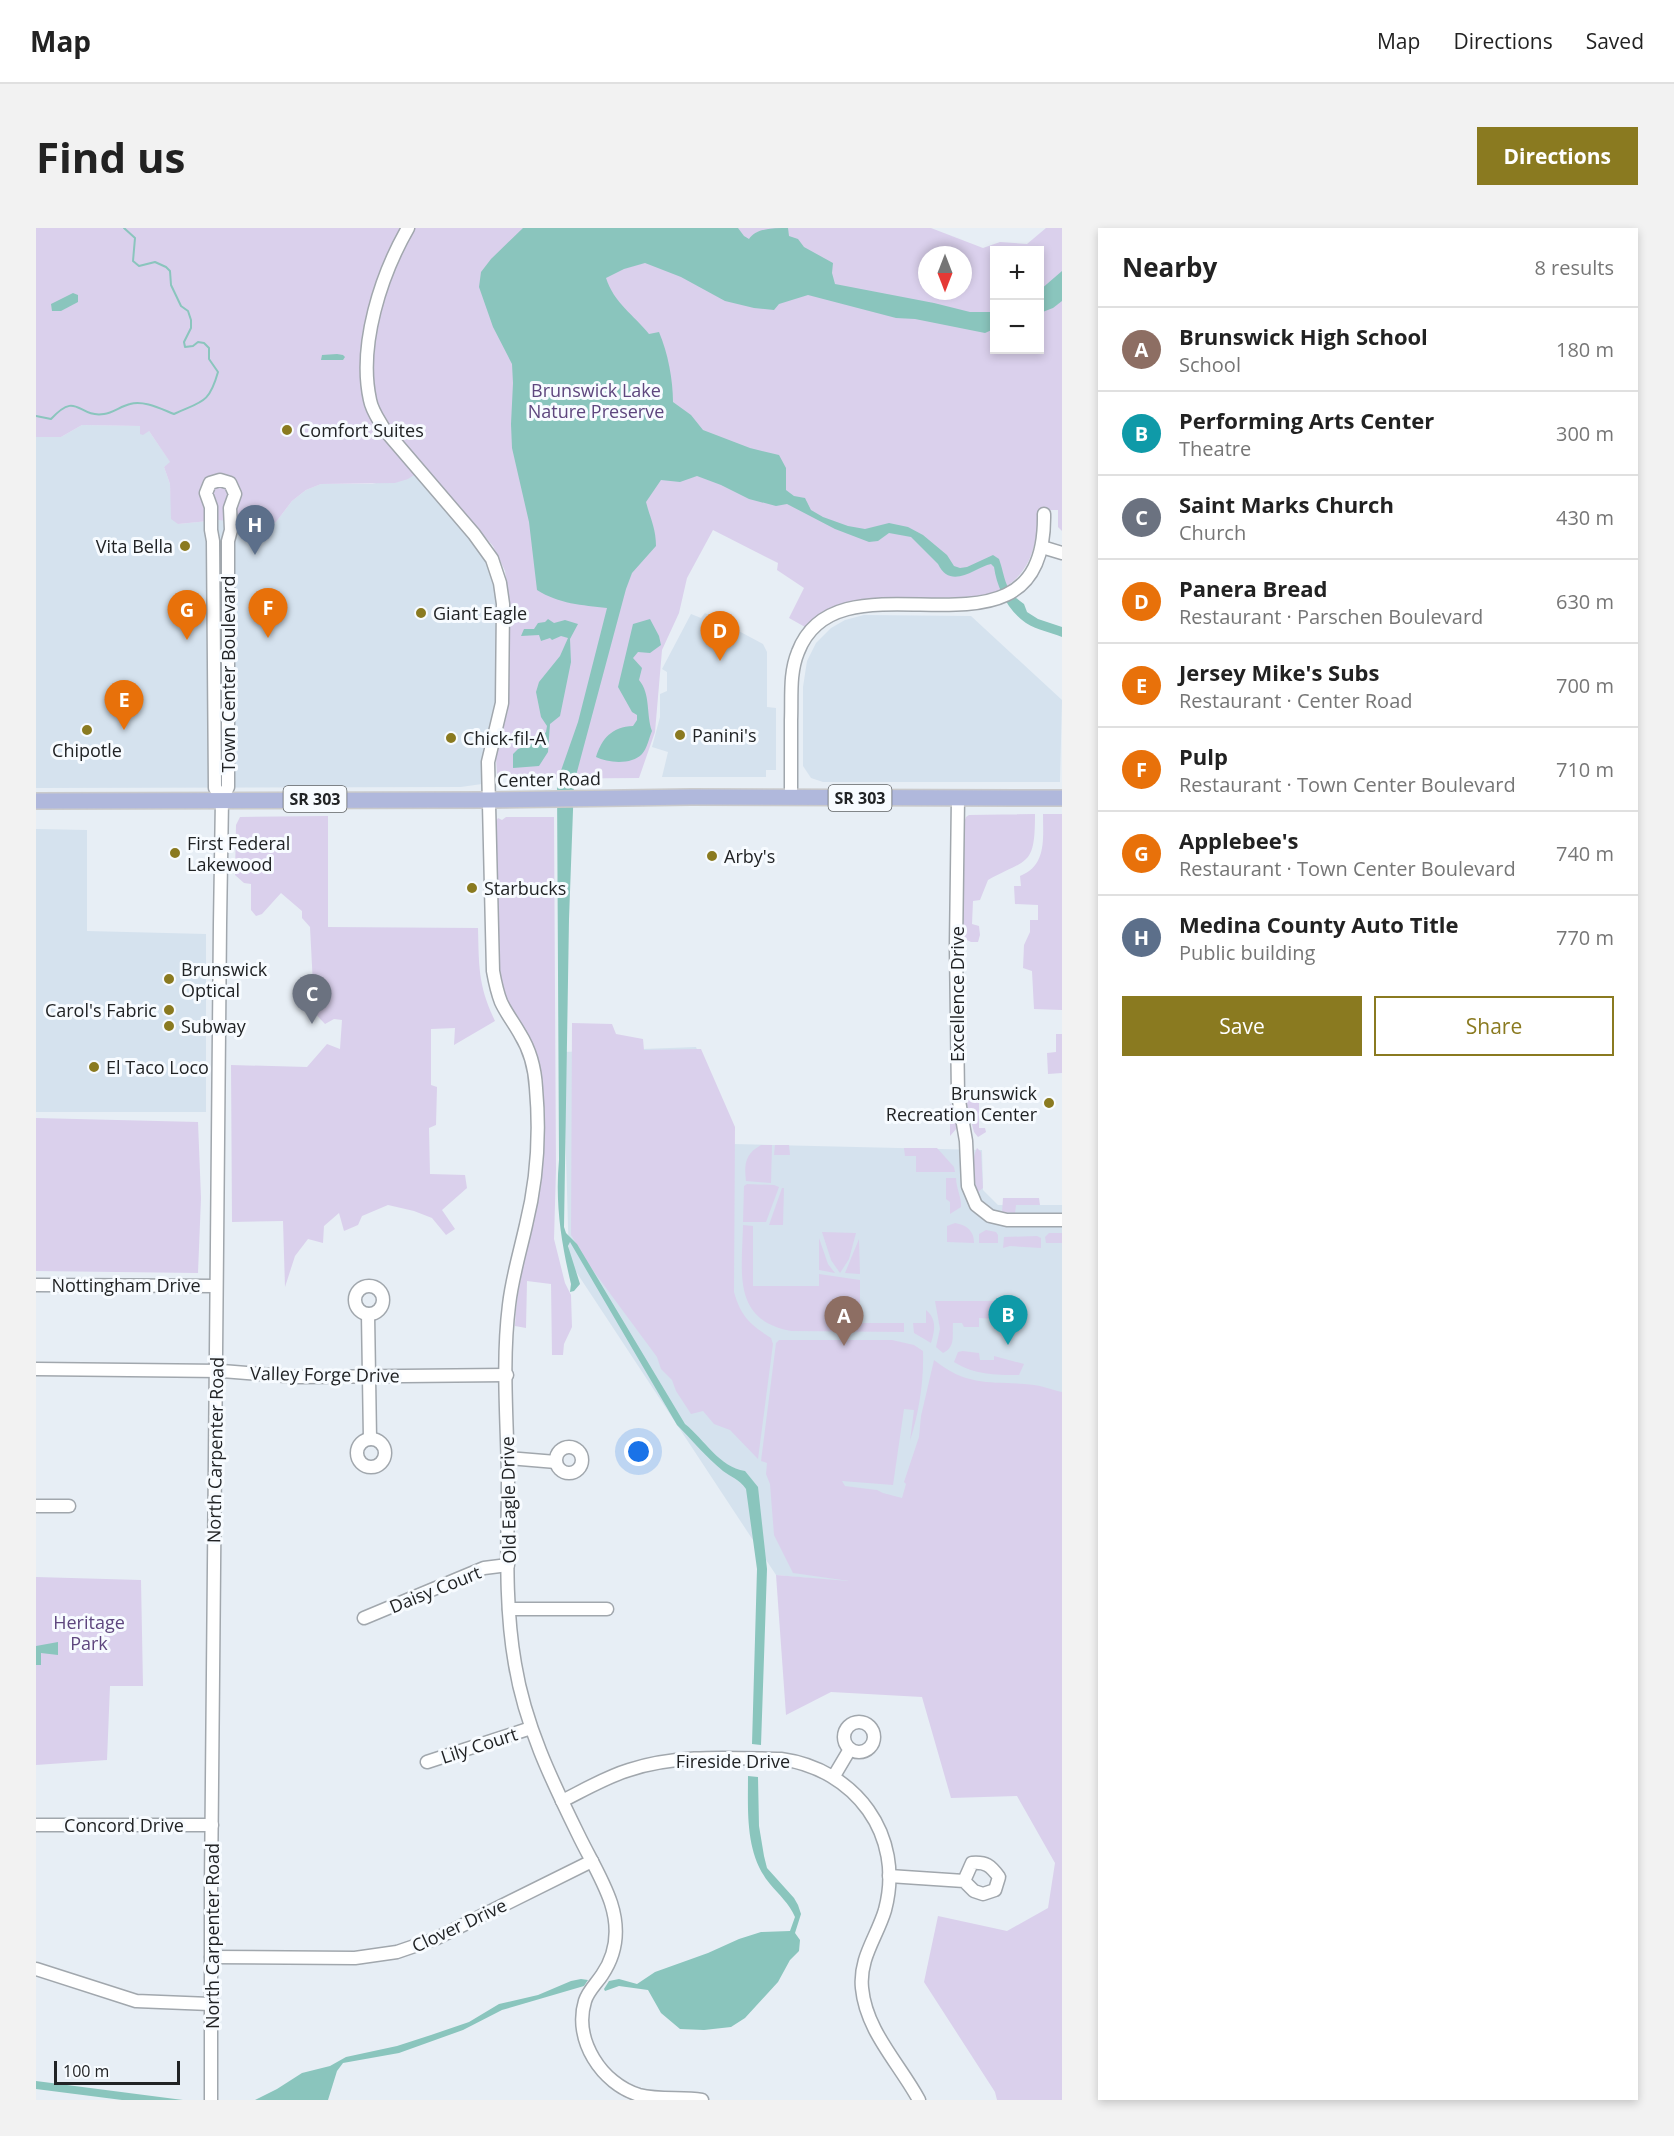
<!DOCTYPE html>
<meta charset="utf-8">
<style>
:root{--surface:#fff;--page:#f2f2f2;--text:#222;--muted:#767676;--line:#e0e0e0;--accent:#8a7a20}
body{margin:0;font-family:"Open Sans",sans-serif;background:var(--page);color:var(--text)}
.controls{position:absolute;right:18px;top:18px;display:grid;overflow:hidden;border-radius:0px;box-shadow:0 3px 9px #0003}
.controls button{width:54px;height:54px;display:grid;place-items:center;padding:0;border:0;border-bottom:2px solid var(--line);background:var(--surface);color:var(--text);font:30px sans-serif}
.compass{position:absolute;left:882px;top:18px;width:54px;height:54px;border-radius:50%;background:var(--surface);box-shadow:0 3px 9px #0003;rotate:180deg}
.scale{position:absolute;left:18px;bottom:15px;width:126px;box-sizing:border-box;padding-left:6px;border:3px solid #212325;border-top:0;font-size:16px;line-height:21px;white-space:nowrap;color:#212325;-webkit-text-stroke:4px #f7fbff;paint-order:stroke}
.you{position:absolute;left:603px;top:1224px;width:21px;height:21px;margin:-15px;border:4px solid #fff;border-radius:50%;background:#1a73e8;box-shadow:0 0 0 9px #1a73e833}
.badge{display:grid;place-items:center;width:39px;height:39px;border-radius:50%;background:var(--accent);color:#fff;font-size:20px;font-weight:700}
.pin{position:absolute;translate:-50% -50px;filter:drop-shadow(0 2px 3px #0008)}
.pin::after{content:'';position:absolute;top:32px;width:21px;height:18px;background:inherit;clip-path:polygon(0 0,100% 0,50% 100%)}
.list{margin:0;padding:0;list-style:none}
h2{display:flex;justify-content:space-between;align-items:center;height:78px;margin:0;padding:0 24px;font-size:26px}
h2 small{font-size:20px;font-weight:400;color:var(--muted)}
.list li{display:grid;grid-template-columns:39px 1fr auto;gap:18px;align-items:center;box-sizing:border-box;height:84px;padding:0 24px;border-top:2px solid var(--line)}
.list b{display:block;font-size:22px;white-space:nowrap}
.list p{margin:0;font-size:20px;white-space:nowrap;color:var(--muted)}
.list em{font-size:20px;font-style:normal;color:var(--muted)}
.actions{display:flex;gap:12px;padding:18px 24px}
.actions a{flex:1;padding:14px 0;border:2px solid var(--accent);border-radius:0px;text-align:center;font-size:21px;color:var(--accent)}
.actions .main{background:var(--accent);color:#fff}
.map{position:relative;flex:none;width:1026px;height:1872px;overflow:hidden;border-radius:0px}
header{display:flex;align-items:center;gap:36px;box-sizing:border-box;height:84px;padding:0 30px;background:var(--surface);border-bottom:2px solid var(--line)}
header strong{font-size:28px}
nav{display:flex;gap:33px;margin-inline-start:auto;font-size:21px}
.intro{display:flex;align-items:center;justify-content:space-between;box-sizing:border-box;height:144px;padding:0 36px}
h1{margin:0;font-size:42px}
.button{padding:15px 27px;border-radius:0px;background:var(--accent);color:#fff;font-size:21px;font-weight:700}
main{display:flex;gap:36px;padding:0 36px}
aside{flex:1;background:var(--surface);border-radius:0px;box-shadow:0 3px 9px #0003}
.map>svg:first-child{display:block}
.built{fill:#d5e2ee}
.green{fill:#dad0ec;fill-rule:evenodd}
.water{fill:#8ac5bd}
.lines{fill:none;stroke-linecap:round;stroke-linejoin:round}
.stream{stroke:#8ac5bd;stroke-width:2}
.minor-casing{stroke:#a1a7ad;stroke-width:15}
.major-casing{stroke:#cacacb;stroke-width:18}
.minor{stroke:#fff;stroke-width:12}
.major{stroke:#b0b8dc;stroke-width:15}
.poi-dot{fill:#8a7a20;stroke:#f7fbff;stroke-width:2}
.labels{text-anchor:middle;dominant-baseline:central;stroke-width:6;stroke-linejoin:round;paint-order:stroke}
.shield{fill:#f7fbff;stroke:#616466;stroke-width:1.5}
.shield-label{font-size:16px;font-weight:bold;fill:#212325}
.park-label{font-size:18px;fill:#5e467e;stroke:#f7fbff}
.poi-label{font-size:18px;fill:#212325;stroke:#f7fbff;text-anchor:start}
.street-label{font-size:18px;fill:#212325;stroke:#f7fbff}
</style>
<header>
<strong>Map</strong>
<nav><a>Map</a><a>Directions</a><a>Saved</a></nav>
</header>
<div class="intro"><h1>Find us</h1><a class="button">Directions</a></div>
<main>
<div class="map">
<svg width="1026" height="1872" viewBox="0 0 1026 1872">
<rect width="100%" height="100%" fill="#e7eef5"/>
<g class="built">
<polygon points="46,197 104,198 113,203 135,235 128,239 134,256 135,271 142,296 183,292 240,294 256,273 270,262 285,256 336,256 384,245 456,331 467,376 466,475 453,555 425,559 0,560 0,209 25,209"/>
<polygon points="669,385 727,416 731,424 731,479 740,480 740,542 730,542 730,549 626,549 632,524 616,519 624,489 624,466 631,463 631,444 626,441 655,386 665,390"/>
<polygon points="828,387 935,388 1026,472 1024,554 787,554 775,550 767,538 767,459 771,433 780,415 795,400 809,392"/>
<polygon points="0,601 51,602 51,703 170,706 170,884 0,884"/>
<polygon points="660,819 697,916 946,922 947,962 962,977 1026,977 1026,1430 1021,1429 912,1363 740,1347 533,1033 527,824"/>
</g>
<g class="green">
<path d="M0 0H895L947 20 964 14 991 16 1010 0H1026V303L1022 299V282H1003C1000 323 994 351 952 368L816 373 790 384 769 399 753 390 768 360 741 342 742 335 677 302 651 350 643 385 626 422 619 504 603 550 471 551 461 546 460 531 464 511 472 482 473 374 469 343 457 318 389 240 372 251 359 255 285 256 270 262 256 273 240 294 235 296H208L183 292 142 296 135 291 134 256 128 239 134 234 113 203 107 207 104 206V198L46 197 25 209H0ZM958 22H1004V122H958ZM891 27H927V63H891Z"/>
<path d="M999 586C999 639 992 630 952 652L944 672 937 673 936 696 943 698 944 707 942 714H935L929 711 927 704V598L930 589 933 587Z"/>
<path d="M1007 586H1026V782L998 781 996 743 987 740 988 717 994 704V692H1002V677L979 676 978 658H985L984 648C1011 638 1007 610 1007 586Z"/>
<path d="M292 588V699L442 700C443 739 442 757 459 793L418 817 419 800 395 801V857L401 859 400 897 393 900 394 946 429 947 431 960 406 982 419 1001 410 1007 396 990 378 983 352 977 326 988 322 997 308 1003 303 985 288 998 287 1015 272 1011 259 1028 249 1059 247 993 196 994 195 837 271 839 291 816 304 821 306 792 298 791 289 796 258 763H264V757H277L274 699 266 690V683L245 665 226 686 220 688 215 682V656L208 655 199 647 200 597 204 589Z"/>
<path d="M470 589H518L520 941 518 1011 529 1055 535 1067 536 1099 528 1116 527 1127H516L515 1056 491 1053 490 1100 479 1098C480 1053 496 1009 503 964 509 927 510 887 506 850 504 831 495 811 484 796 481 791 476 786 473 781 466 769 464 755 462 742L460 593 462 590 466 592Z"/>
<path d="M536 795 576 796 580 806 607 811 608 822 665 821 699 899 698 1064C705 1089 715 1097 735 1110L737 1116 722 1231 694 1202 678 1196 667 1183 655 1186 640 1163 636 1152 625 1141 621 1129 553 1037 535 1007Z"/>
<polygon points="1020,806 1026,806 1026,845 1012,846 1011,825 1020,824"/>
<polygon points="932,861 935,861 936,866 942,866 943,869 943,900 949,900 950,904 942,909 938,904 927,862"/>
<polygon points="914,876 919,879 921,900 914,908"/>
<polygon points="0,890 162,894 165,970 162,1045 0,1043"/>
<path d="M725 917H736L735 955 710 953C708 936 709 926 725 917Z"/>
<polygon points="739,917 753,917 754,927 738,927"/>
<polygon points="868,920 901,920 918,939 919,944 880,944 880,928 869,928"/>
<path d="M941 920 945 924 947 960 942 964C937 952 935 931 941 920Z"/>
<path d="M910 950H920C920 960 926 970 925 979L914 986V974L910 971Z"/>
<polygon points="711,956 738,957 743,959 730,994 707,994 708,958"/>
<polygon points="746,960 748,960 747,997 733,997"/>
<polygon points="967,970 1003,970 1004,977 980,977 979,985 966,984"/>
<path d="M919 995C931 997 938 1003 938 1015L911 1014V998Z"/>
<path d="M707 997 717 998V1058H783V1046L824 1052V1095H868V1104L755 1103C696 1092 706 1045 707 997Z"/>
<polygon points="950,1002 960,1004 962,1007 962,1015 943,1015 943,1006"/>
<polygon points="786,1004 820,1005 813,1031 804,1045 795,1032"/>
<polygon points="1013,1005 1026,1005 1026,1015 1010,1015 1009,1009"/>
<polygon points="1001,1008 1005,1010 1005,1020 974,1018 967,1020 968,1009"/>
<polygon points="783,1010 792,1036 799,1045 783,1042"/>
<polygon points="823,1011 824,1046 809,1045"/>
<path d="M899 1073H961V1091L943 1090V1099H928L926 1095H917C916 1107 920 1119 907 1125L900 1119 904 1101Z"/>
<path d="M890 1082C901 1091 899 1103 895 1115L878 1105 877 1095H890Z"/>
<path d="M743 1112H856L878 1117 887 1123C888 1153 883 1184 874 1213L878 1182 868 1181 857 1257 806 1253 809 1258 841 1262 847 1265 866 1270 870 1256 868 1254 883 1209 885 1188 898 1132C934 1161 958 1152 998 1157 1007 1158 1017 1162 1026 1164V1872H961L959 1864 888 1754 902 1688 971 1703 1012 1680 1019 1635 981 1568 915 1570 886 1469 795 1464 750 1487 740 1347 813 1353 757 1345 738 1307 734 1256 730 1246 731 1235 725 1233 740 1115Z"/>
<path d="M927 1123 943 1125 944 1132H958V1128L988 1136 983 1147C959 1147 939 1147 918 1134L922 1124Z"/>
<polygon points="0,1349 105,1352 107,1458 74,1458 71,1532 0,1537"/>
</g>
<g class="water">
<path d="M487 0H702L708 8 713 11C720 0 738 0 752 0L753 8 762 11 768 19 797 35 796 45 799 56 898 75 934 84H958V101L949 105 879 91 860 90 772 67 743 76 738 82 718 80 689 73 645 49 609 35 588 41 570 50C578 75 598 87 613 106L623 104C632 125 637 152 637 174L655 187 667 202 714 220 743 227 750 240V262L758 268 769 270 775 282 787 289 812 298 829 301 853 295 872 299 887 307 911 327 918 338 924 340 931 339 957 327 963 331C970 351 968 363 988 376L991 384 1002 391 1026 399V409C1014 404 1001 402 990 395 972 383 961 360 958 339L955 336C940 339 915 363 902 336L875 309 853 305 842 313 833 314 799 301 751 276 740 278 713 271 685 257 661 248 644 254 625 252 610 274C614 290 620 300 620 318L596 345 590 361 538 555 533 691 528 999 530 1005 541 1016 649 1196C669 1212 683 1239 709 1243L722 1259 731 1341 725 1517 716 1516 721 1341 710 1261C703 1251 695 1249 687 1243 670 1229 656 1212 641 1197L534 1014 532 1018 544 1056 538 1063 534 1064 535 1056C525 1014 519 975 523 932L521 554 542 494 571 380C546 377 523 376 501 362L493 294 476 220 475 196 477 155 476 136 457 99 443 59 445 44 455 31Z"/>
<polygon points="1026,43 1026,73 1017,80 1004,85 1004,62"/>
<polygon points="37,65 42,67 42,74 25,83 16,83 15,76"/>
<polygon points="301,126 307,127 309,129 307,132 285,132 286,127"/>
<polygon points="512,391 518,395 529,392 542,396 534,411 535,434 524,488 514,496 512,524 503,538 477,540 477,526 482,521 499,515 510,504 511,498 505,489 500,464 503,454 524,428 532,410 525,408 516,412 514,410 505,413 503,407 485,408 488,401 498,401 502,395 509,394"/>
<path d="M614 391 623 408 625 417 614 425 602 424 597 430 606 440 603 452C615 466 610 487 616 503 613 510 611 521 606 526 596 537 572 535 560 529 566 510 576 499 597 498L601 492V487L596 484 582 459 597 396Z"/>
<polygon points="22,1414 22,1427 5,1425 5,1437 0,1437 0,1418"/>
<path d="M712 1548 722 1549 723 1598 728 1628 731 1640 758 1670 762 1677 765 1686 759 1705 764 1712 763 1723 754 1732 742 1754 709 1790 695 1799 668 1802 644 1801 625 1785 612 1762 583 1758 569 1763 568 1761 573 1753 583 1751 601 1756 619 1744 672 1725 703 1711 725 1704 754 1703 759 1689C753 1675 743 1667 734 1656 709 1626 712 1584 712 1548Z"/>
<polygon points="545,1751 552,1752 548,1758 466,1782 427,1802 363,1825 307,1835 301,1843 292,1872 219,1872 241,1861 266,1845 294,1838 310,1829 361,1818 395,1807 433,1794 463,1776 502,1767 535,1753"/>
<polygon points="0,1853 147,1872 86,1872 0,1861"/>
</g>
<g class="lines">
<path class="stream" d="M0 188 15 191C42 162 41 190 68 186 77 185 85 178 94 176 108 172 125 181 138 186 166 173 173 176 182 144L173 131V120L168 115 162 114 157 118 149 119 148 114 155 100V92L152 83 145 78 135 57 134 43 130 39 119 34 103 38 97 33 99 10 88 0"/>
<defs>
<g id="minor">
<path d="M372 0C345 47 322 117 334 172 336 183 343 192 348 201L438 306 456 331 464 355 467 376 466 475 452 534 457 743C459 754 461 764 465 774 470 785 478 795 484 806 494 822 499 841 500 860 504 905 501 953 490 997 484 1024 476 1050 473 1077 466 1133 471 1191 472 1247 472 1310 468 1374 479 1436 489 1497 515 1551 542 1606 553 1629 567 1651 575 1675 583 1700 581 1725 566 1747 560 1756 552 1763 549 1773 537 1812 566 1856 603 1867 624 1872 645 1869 666 1872"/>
<polyline points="1006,319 1026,325"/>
<path d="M755 569C755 544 755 518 755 492 756 469 753 446 762 424 804 313 1011 455 1008 286"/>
<polyline points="922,570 920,718 922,867 930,913 932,958 940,977 954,988 971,992 1026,992"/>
<polyline points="0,1057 180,1058"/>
<circle cx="333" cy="1072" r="14"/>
<polyline points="332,1086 334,1211"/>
<polyline points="0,1141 186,1143 263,1149 471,1147"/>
<circle cx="335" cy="1225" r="14"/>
<circle cx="533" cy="1232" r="13"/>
<polyline points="471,1230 520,1234"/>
<polyline points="0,1278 33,1278"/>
<polyline points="473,1381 571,1381"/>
<polyline points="328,1390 448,1340 472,1337"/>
<circle cx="823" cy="1509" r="15"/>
<polyline points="391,1534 495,1500"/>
<polyline points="798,1548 814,1521"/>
<path d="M526 1573C548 1562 570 1549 593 1542 642 1526 694 1530 745 1531 819 1541 869 1607 849 1682 841 1709 823 1730 826 1760 830 1803 863 1835 883 1872"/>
<polyline points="0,1597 176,1597"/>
<path d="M853 1648 928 1653 938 1663 947 1666 959 1662 963 1649C954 1637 950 1634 936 1635L928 1653"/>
<polyline points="175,1729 319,1730 361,1724 399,1711 556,1633"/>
<polyline points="0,1741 100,1773 174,1776"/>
<polyline points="175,1872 175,1660 184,696 186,571 192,559 192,313 195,302 194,280 199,266 194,255 184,252 174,255 170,265 175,279 175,302 177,313 179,560 186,571"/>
</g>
<polyline id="major" points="0,573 453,572 655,569 1026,570"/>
</defs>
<use href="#minor" class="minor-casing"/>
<use href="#major" class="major-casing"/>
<use href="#minor" class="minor"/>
<use href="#major" class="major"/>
</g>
<g class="poi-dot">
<circle cx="251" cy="202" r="6"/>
<circle cx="149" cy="318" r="6"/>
<circle cx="385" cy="385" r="6"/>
<circle cx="51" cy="502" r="6"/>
<circle cx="644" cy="507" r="6"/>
<circle cx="415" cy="510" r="6"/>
<circle cx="139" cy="625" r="6"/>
<circle cx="676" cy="628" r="6"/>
<circle cx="436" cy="660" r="6"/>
<circle cx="133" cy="751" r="6"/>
<circle cx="133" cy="782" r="6"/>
<circle cx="133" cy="798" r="6"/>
<circle cx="58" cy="839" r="6"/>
<circle cx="1013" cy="875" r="6"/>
</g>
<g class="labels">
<g class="shield">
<rect x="792.5" y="557" width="63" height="26" rx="4.5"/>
<rect x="247.5" y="558" width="63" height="26" rx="4.5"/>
</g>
<g class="shield-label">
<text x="824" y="570">SR 303</text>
<text x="279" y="571">SR 303</text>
</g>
<g class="park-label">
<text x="560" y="162">Brunswick Lake<tspan x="560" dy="21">Nature Preserve</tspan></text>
<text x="53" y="1394">Heritage<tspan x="53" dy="21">Park</tspan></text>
</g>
<g class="poi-label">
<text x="263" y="202">Comfort Suites</text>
<text x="137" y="318" text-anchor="end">Vita Bella</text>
<text x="397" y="385">Giant Eagle</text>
<text x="656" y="507">Panini's</text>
<text x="427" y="510">Chick-fil-A</text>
<text x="51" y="522" text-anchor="middle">Chipotle</text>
<text x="151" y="615">First Federal<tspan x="151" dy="21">Lakewood</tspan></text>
<text x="688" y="628">Arby's</text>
<text x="448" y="660">Starbucks</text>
<text x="145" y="741">Brunswick<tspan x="145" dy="21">Optical</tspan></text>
<text x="121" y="782" text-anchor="end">Carol's Fabric</text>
<text x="145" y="798">Subway</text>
<text x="70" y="839">El Taco Loco</text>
<text x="1001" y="865" text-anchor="end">Brunswick<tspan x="1001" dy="21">Recreation Center</tspan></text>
</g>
<g class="street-label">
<text transform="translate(192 446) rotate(-90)">Town Center Boulevard</text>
<text transform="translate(513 551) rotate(-1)">Center Road</text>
<text transform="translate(921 766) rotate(-90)">Excellence Drive</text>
<text x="90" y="1057">Nottingham Drive</text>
<text transform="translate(289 1146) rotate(1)">Valley Forge Drive</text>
<text transform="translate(179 1222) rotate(-89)">North Carpenter Road</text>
<text transform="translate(472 1272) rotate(-91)">Old Eagle Drive</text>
<text transform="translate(399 1361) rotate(-22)">Daisy Court</text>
<text transform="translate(443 1517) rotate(-18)">Lily Court</text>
<text x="697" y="1533">Fireside Drive</text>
<text x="88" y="1597">Concord Drive</text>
<text transform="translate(423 1697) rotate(-25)">Clover Drive</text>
<text transform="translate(176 1708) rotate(-90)">North Carpenter Road</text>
</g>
</g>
</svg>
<div class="controls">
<button>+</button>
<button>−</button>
</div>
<svg class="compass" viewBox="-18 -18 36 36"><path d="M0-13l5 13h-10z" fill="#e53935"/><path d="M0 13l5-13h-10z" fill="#767676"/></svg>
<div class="scale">100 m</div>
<div class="you"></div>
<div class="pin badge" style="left:808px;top:1118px;background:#8d6e63">A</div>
<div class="pin badge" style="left:972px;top:1117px;background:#0f9aa8">B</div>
<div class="pin badge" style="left:276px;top:796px;background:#6b7280">C</div>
<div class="pin badge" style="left:684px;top:433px;background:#e8710a">D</div>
<div class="pin badge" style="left:88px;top:502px;background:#e8710a">E</div>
<div class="pin badge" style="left:232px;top:410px;background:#e8710a">F</div>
<div class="pin badge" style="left:151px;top:412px;background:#e8710a">G</div>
<div class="pin badge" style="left:219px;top:327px;background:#5c6f8a">H</div>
</div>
<aside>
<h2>Nearby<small>8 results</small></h2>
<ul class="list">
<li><span class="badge" style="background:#8d6e63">A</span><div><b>Brunswick High School</b><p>School</p></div><em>180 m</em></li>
<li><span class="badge" style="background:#0f9aa8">B</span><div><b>Performing Arts Center</b><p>Theatre</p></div><em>300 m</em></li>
<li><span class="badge" style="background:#6b7280">C</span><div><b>Saint Marks Church</b><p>Church</p></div><em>430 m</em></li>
<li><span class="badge" style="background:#e8710a">D</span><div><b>Panera Bread</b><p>Restaurant · Parschen Boulevard</p></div><em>630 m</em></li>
<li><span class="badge" style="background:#e8710a">E</span><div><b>Jersey Mike's Subs</b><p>Restaurant · Center Road</p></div><em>700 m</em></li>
<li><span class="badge" style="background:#e8710a">F</span><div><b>Pulp</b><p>Restaurant · Town Center Boulevard</p></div><em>710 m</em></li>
<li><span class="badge" style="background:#e8710a">G</span><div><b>Applebee's</b><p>Restaurant · Town Center Boulevard</p></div><em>740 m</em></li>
<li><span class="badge" style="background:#5c6f8a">H</span><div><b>Medina County Auto Title</b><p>Public building</p></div><em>770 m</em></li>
</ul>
<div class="actions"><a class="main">Save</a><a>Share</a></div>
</aside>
</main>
